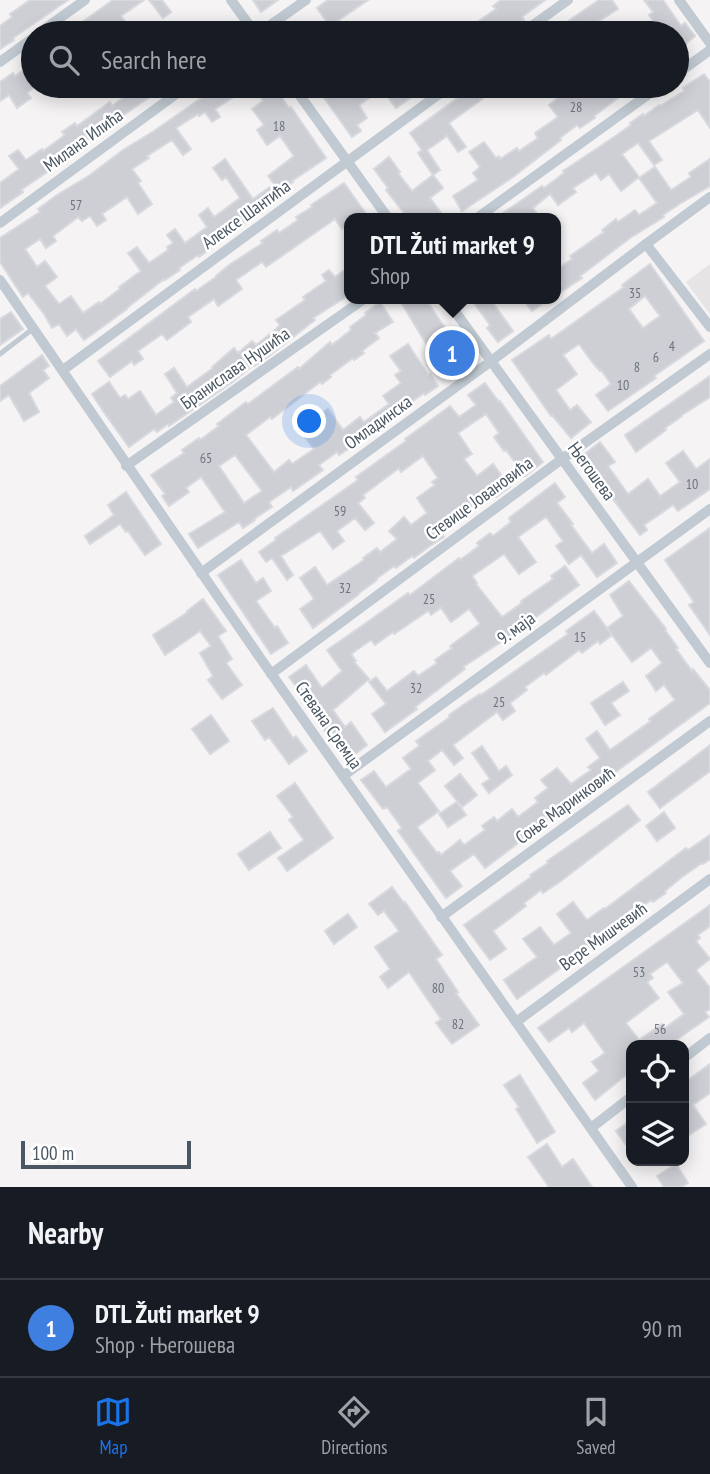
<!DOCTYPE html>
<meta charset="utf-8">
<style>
:root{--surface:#171b24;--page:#242831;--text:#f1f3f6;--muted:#9ea1a6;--line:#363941;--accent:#1a73e8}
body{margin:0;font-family:"PT Sans Narrow",sans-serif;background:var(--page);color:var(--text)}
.controls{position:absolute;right:21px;bottom:21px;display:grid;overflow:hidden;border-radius:14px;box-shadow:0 4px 18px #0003}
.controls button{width:63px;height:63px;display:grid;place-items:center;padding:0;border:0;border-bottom:2px solid var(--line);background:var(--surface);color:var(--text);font:35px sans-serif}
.scale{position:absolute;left:21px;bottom:18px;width:170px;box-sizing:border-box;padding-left:7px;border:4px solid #4a5661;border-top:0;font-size:19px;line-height:24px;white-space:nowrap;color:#4a5661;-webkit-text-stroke:5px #fff;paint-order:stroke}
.you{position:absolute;left:310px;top:422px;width:24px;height:24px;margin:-18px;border:5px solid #fff;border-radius:50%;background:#1a73e8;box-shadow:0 0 0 10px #1a73e833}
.badge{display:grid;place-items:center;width:46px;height:46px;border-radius:50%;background:var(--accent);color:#fff;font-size:23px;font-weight:700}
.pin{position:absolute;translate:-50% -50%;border:4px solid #fff;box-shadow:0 2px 7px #0006}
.popup{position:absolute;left:344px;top:213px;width:217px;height:91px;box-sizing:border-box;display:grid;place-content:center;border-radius:14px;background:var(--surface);filter:drop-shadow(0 2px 5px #0005);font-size:23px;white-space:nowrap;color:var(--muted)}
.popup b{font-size:26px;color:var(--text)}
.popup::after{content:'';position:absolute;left:50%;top:100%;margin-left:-14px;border:14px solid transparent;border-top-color:var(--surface)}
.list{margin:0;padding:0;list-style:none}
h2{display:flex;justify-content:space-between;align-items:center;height:91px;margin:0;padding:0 28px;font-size:30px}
h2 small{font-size:23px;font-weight:400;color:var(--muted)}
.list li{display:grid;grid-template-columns:46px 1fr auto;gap:21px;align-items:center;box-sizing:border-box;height:98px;padding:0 28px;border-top:2px solid var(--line)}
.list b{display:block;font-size:26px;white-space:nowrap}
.list p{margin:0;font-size:23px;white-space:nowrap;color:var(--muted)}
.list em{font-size:23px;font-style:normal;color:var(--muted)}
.icon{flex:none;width:38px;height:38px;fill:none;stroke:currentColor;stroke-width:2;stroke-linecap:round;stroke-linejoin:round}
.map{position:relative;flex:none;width:710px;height:1187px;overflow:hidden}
.search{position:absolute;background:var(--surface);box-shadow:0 4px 18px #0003;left:21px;right:21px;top:21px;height:77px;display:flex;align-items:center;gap:18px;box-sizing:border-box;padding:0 24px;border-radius:38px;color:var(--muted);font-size:26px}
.sheet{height:189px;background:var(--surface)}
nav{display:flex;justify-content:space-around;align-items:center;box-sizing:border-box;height:98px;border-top:2px solid var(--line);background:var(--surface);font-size:19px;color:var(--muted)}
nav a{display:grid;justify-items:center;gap:4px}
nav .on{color:var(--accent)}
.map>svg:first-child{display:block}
.education{fill:#e6e4e5}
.building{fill:#cdcfd5;stroke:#d7d9de;stroke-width:2;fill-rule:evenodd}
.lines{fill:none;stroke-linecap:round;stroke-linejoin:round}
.service{stroke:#c1cad2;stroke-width:5}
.minor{stroke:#c1cad2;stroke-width:10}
.labels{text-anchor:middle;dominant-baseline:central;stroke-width:5;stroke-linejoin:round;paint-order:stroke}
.number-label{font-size:14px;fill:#6b747e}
.street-label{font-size:18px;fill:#4a5661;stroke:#fff}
</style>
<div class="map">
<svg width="710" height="1187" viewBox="0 0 710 1187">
<rect width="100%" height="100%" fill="#f5f3f3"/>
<polygon class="education" points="710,264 710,314 686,282"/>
<g class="building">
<polygon points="30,0 68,0 13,38 14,40 0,49 0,26 12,17 10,14"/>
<polygon points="113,0 144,0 121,16 134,33 67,33"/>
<polygon points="149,0 162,0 171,12 163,18"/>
<polygon points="253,0 278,0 261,12"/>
<polygon points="328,0 368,0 330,26 317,8"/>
<polygon points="501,0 545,0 522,17 524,20 507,33 467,33 481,24 479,21 496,9 493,6"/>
<polygon points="599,0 612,0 618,9 580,33 551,33"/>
<polygon points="644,0 663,0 681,26 685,23 695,36 682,47 677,40 677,33 662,33 649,15 653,12"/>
<polygon points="217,22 225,33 200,33"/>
<polygon points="376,23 383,33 360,33"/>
<polygon points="33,63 33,88 27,93 31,98 17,108 9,95 0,101 0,82 13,73 15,76"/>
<polygon points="704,74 710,82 710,128 698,110 649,141 662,160 654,165 638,143 622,154 639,177 621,191 609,174 601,180 596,173 573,188 576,192 558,205 550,194 533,208 537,214 531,218 496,218 542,186 544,188 564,173 563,171 614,137 631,125 630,123 643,114 644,116 659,105 660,106 684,91 683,88"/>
<polygon points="123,86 148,86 154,94 87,140 70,153 72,155 21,190 23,192 0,208 0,183 19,169 9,156 18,150 26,160 42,149 43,151 65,135 62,132 75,123 77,126 110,102 112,106 128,94"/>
<polygon points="216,86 223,86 232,98 215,109 220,117 212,122 205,112 199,116 198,114 176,128 191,149 183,155 172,140 147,156 149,158 132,169 141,181 138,183 152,204 138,214 127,197 102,214 106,220 97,226 90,216 82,221 78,217 53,236 56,241 46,248 40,239 25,249 37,267 45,261 57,277 45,286 59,304 71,296 83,313 99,302 100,304 120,289 119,287 141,271 128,253 137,247 149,263 168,250 167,247 173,243 167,235 175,229 185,243 207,227 199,215 208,208 214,217 240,198 226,177 222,180 213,168 225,159 253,199 274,184 268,176 294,156 280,136 267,145 257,130 264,125 252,109 263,101 253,86 274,86 289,108 291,107 326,158 292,181 293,182 276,194 280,199 266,209 262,205 242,218 245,223 199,257 198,255 179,268 180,270 165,280 164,279 127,308 127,309 84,340 76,329 67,336 59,324 52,328 44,314 28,293 23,297 0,262 0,238 40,212 38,209 57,195 90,175 123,150 154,131 207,94 206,92"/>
<polygon points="335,86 369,86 375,94 359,105 367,118 357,125 361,131 352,137 322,95"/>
<polygon points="395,86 427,86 396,108 385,93"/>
<polygon points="474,86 500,86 449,123 466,147 458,152 447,136 427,150 440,170 433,175 418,153 422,150 410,133"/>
<polygon points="572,86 634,86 594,116 595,118 580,128 577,125 560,138 561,140 513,177 462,211 453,196 478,180 473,173 480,167 469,152 484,142 496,158 499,156 500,159 517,148 519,151 538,138 535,133 558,117 549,105 558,98 557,97"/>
<polygon points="389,157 400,172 398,173 412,191 433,175 443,188 430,198 445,218 408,218 386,190 388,188 374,169"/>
<polygon points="710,159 710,186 681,203 663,215 664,217 630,238 580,276 582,278 555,296 555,271 572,259 570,256 604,232 602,230 616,219 618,222 635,210 639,215 657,203 639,178 655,167 671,190 691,177 689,173"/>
<polygon points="344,183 369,218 349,218 349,224 342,229 335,219 266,267 262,262 236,280 242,289 218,306 214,299 188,317 191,322 167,340 162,334 138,351 143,359 134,365 132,361 110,377 98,361 195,289 196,291 216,277 216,276 229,265 263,243 261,241 277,230 279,233 298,220 296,217 312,207 311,205"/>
<path d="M650 264 704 341 654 376 656 378 608 411 596 395 611 384 601 370 600 371 593 363 579 344 563 355 577 374 556 390 570 410 577 405 591 422 571 438 552 415 551 416 512 360 549 335 551 339 624 287 622 285ZM645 296 660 316 643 328 629 309Z"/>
<polygon points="349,267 349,295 313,318 315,320 269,356 254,366 253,365 234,381 169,426 168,424 157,432 154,429 129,447 103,411 92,394 109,382 120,398 125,395 128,399 140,391 156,415 174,402 171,398 177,393 165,374 174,368 187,387 213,368 212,367 234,348 238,353 252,341 256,345 275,330 280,325 276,320 305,300 303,297 326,281 322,275 329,270 335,277"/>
<polygon points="399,299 426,299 440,321 466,354 449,366 435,346 430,350"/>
<polygon points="471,299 490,299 513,331 498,342 487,328 490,325"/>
<polygon points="523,299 549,299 532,311"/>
<path d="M380 302 393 322 375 333 379 338 362 351 364 353 354 360 353 358 330 375 331 377 322 384 320 382 272 419 270 417 246 435 274 472 289 460 292 464 314 449 297 427 309 419 311 421 328 409 343 430 360 417 364 422 389 404 383 396 401 383 395 375 401 371 390 356 408 344 428 375 430 374 438 386 425 395 424 393 403 408 405 410 339 455 337 452 319 465 323 470 293 491 291 487 269 502 272 507 254 519 255 520 243 528 239 522 198 548 189 534 225 512 201 477 186 488 189 492 169 506 162 496 165 494 151 475 184 453 182 450 199 438 200 440 219 426 217 424 246 402 248 404 298 367 299 369 330 342 332 345 351 330 350 327 366 315 365 313ZM235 455 262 491 244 503 219 466Z"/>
<polygon points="11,312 23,329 0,345 0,319"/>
<polygon points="42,355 49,366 43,370 49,378 29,393 39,412 24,421 9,395 0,401 0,386"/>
<polygon points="710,376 710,397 682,415 682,416 665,428 666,430 636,452 625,435"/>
<polygon points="485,383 499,402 500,401 543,462 525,476 506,450 504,451 494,437 499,433 486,414 458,433 472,454 464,459 477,476 493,464 510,487 496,497 494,494 442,534 444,537 430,546 414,558 412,556 396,568 394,566 376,579 377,580 358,594 358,595 313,628 300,609 314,599 300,578 315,567 327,585 364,560 363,558 377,548 380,552 397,539 389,531 404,517 411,525 427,513 417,498 435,485 432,482 438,478 423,456 401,472 399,468 363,495 365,498 358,503 374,523 365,530 355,518 337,531 344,541 333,549 320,531 281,556 293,575 287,580 272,558 266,562 259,552 276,540 275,538 358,480 356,477 406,441 405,439 450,406 459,417 476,405 468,395"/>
<polygon points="600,442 615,462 608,466 628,494 648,479 660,496 680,482 666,463 683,451 696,469 710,459 710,489 678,511 673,505 644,525 647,530 640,535 581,457"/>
<polygon points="555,483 565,497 557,503 573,524 571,525 592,553 604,544 617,563 597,577 581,555 569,564 556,546 563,541 546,517 518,537 536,562 519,574 504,554 472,576 477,583 476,584 502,617 522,603 521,601 553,579 551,576 565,566 579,585 516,632 463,667 465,669 415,707 417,709 385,732 372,714 386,704 369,682 376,677 387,691 414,671 418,676 437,663 435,660 452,648 450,646 480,624 469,609 451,622 441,608 431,615 428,611 394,634 393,632 375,645 371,640 351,654 356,661 354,662 369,679 333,710 345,727 351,722 367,745 351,757 331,730 326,733 307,705 308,703 289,677 306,665 322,688 342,671 327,650 359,628 408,593 410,595 459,558 460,560 479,546 477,543 490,533 493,536 511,522 509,518"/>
<polygon points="126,492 161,544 145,555 128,531 126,532 120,524 90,544 85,536 114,515 108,505"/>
<polygon points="710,528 710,635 689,605 694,602 665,560"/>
<polygon points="241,560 256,583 263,578 271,591 256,601 275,628 277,626 288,643 271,654 218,575"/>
<polygon points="629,581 666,629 665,630 678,648 676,649 692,671 693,669 710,690 710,703 584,795 583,794 485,868 474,854 450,871 462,886 446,898 398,831 402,828 387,807 383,809 361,780 374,771 386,787 411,769 403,758 419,746 416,741 450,717 449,715 463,705 480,694 481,695 568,634 566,631 594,611 612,635 600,644 598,641 582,653 579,650 546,675 544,673 525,687 527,690 510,703 515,711 503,720 497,712 453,745 463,758 454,765 442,750 428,761 435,770 418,783 439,811 417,827 437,853 439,852 441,855 460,840 464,845 485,830 482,826 494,817 497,821 512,809 518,817 538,802 535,798 548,788 541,780 557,768 571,784 591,770 588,767 600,758 586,739 597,731 610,750 651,721 649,719 675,700 664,685 656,691 646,676 662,663 651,648 632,662 607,628 623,616 610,595"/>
<polygon points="203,599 226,631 218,636 232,659 226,663 242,685 222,699 208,680 213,676 200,653 211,646 200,631 165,655 153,635 188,612 187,611"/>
<polygon points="623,682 629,691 611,703 620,715 605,725 591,703"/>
<polygon points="273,708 293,738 296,736 307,751 289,764 269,737 265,740 252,721"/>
<polygon points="211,715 229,741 210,754 192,729"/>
<polygon points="710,745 710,771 660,808 648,792"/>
<polygon points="482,746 499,771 506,766 512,775 489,793 482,784 490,779 472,753"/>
<polygon points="460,774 477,795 462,807 445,786"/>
<polygon points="295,783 333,838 287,871 278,858 304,840 289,820 293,817 277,796"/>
<polygon points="457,802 466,815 448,827 439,814"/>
<polygon points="628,805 640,820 561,881 543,893 541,890 524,903 526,906 493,931 506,949 490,960 464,925 531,877 530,875 548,863 547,861"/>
<polygon points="664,812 675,828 657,841 646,826"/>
<polygon points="270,832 281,848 249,870 238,854"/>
<polygon points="710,835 710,859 703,864 702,863 682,877 665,891 666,893 653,902 651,900 617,925 618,927 517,999 504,980 537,957 523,939 540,927 554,945 571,933 557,914 573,902 587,920 604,908 605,909 686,848 688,850"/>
<polygon points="392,887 404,903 405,902 442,955 436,959 458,992 456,993 479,1025 452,1044 436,1023 441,1019 409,972 388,988 380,977 390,969 375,947 399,931 384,911 378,915 369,904"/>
<path d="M710 905V926L698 935 700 938 696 941 710 959 696 970 710 988V1009L705 1012 709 1017 669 1045H631V1071L595 1100 583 1083 599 1071 592 1062 605 1053 584 1023 572 1032 569 1028 549 1042 538 1028ZM667 962 683 983 668 992 684 1014 665 1028 662 1024 639 1040 626 1023 659 998 647 982 653 978 650 974Z"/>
<polygon points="348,914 357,927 334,944 325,931"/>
<polygon points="710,1064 710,1093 693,1105 706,1124 689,1135 684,1126 684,1083"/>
<polygon points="520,1075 555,1132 537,1143 516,1109 519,1107 504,1085"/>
<polygon points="631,1120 631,1152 616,1131"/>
<polygon points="547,1144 562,1167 573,1159 592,1187 549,1187 528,1157"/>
<polygon points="676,1164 688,1183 681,1187 664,1187 657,1176"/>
</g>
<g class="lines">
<polyline class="service" points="0,354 34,328"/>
<g class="minor">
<polyline points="231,0 255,33"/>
<polyline points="679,0 710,43"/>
<polyline points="39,33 85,0"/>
<polyline points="259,33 306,0"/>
<polyline points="522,33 568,0"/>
<polyline points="0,62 33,38"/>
<polyline points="677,74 710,50"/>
<polyline points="293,86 388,218"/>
<polyline points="477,218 660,86"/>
<polyline points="0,223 187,86"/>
<polyline points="646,244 710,327"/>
<polyline points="0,280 263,662 632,1187"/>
<polyline points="446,299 710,663"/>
<polyline points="63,370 450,86"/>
<polyline points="126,466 364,299"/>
<polyline points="201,573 490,362 646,244 710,197"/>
<polyline points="271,674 562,459 710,354"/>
<polyline points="343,776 710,509"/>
<polyline points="441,917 710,721"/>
<polyline points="516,1022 710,879"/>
<polyline points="684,1058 710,1038"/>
<polyline points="591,1128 631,1097"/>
</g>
</g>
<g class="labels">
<g class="number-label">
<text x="576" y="107">28</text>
<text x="279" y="126">18</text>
<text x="76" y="205">57</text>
<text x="635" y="293">35</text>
<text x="672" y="346">4</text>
<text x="656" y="357">6</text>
<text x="637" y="367">8</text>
<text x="623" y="385">10</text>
<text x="206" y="458">65</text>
<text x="692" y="484">10</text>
<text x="340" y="511">59</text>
<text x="345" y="588">32</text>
<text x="429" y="599">25</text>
<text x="580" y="637">15</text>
<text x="416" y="688">32</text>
<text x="499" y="702">25</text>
<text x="639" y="972">53</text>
<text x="438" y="988">80</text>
<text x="458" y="1024">82</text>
<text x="660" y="1029">56</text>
</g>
<g class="street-label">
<text transform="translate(83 140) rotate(-36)">Милана Илића</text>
<text transform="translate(246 214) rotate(-36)">Алексе Шантића</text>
<text transform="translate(235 368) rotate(-35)">Бранислава Нушића</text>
<text transform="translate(378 422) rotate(-36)">Омладинска</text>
<text transform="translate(592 471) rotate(54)">Његошева</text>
<text transform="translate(479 498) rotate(-36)">Стевице Јовановића</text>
<text transform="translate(516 628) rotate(-36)">9. маја</text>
<text transform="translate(329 725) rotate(55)">Стевана Сремца</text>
<text transform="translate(565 805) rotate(-36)">Соње Маринковић</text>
<text transform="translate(603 936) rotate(-36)">Вере Мишчевић</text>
</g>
</g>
</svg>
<div class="controls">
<button><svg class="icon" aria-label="locate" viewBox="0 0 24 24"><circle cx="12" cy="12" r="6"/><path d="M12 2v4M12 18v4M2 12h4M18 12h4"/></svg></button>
<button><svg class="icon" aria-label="layers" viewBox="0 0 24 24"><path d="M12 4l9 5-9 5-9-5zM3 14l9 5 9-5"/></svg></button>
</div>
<div class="scale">100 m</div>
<div class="you"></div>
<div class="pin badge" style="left:452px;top:353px;background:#3f7fe0">1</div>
<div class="popup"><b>DTL Žuti market 9</b>Shop</div>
<div class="search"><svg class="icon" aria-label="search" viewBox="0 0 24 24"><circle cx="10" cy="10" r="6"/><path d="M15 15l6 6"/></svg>Search here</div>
</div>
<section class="sheet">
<h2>Nearby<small></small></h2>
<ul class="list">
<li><span class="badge" style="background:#3f7fe0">1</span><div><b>DTL Žuti market 9</b><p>Shop · Његошева</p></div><em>90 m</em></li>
</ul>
</section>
<nav>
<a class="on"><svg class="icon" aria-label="map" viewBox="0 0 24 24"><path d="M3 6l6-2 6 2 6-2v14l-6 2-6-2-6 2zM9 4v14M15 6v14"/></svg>Map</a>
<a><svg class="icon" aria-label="directions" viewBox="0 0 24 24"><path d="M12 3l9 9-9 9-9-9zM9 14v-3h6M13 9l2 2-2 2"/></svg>Directions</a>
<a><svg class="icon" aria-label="saved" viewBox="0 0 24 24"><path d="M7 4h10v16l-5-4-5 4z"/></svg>Saved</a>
</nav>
